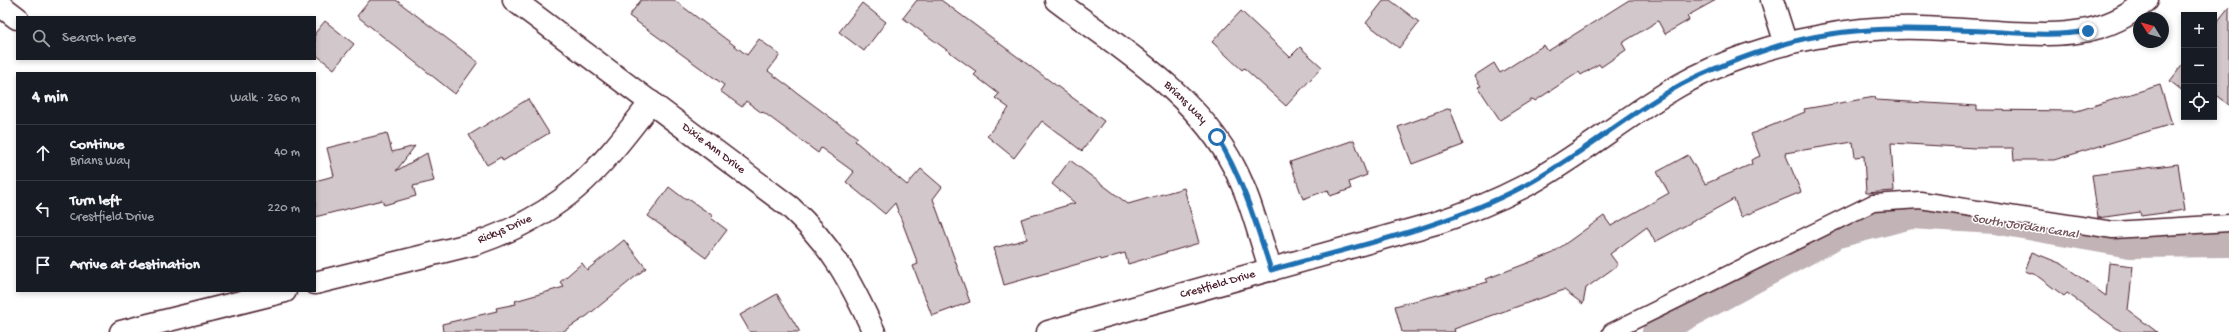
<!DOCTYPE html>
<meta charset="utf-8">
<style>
:root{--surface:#171b24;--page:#242831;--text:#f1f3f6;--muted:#9ea1a6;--line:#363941}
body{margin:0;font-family:"Gochi Hand",sans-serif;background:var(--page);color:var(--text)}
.controls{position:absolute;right:12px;top:12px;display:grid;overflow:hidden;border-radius:0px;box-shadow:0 2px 6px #0003}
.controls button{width:36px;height:36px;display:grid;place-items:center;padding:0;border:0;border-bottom:1px solid var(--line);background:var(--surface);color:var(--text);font:20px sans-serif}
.compass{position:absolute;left:2133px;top:12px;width:36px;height:36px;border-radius:50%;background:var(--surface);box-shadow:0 2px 6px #0003;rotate:307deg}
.stop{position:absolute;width:12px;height:12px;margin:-9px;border:3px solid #1f6fb2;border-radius:50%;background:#fff}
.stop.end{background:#1f6fb2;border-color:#fff;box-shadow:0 1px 4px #0008}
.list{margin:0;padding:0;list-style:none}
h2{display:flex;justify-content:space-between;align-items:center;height:52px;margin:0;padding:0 16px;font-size:17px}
h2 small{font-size:13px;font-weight:400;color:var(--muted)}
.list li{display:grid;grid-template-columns:26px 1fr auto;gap:12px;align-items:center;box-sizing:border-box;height:56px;padding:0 16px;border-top:1px solid var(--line)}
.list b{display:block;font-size:15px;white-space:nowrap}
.list p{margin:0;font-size:13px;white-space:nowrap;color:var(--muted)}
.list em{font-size:13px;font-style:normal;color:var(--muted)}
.icon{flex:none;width:22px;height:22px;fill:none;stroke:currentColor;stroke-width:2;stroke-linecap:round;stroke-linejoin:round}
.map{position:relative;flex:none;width:2229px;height:332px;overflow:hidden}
.search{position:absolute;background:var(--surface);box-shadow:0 2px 6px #0003;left:16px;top:16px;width:300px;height:44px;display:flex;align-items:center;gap:10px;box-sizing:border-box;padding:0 14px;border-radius:0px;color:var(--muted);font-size:15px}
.panel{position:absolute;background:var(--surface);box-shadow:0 2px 6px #0003;left:16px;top:72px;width:300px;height:220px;border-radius:0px}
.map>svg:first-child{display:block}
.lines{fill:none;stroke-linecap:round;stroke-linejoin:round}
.canal{stroke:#c1b3b6;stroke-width:28}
.building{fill:#d2c7cb;stroke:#4a1f2b}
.service-casing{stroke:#4a1f2b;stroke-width:19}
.minor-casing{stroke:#4a1f2b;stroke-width:25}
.service{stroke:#fff;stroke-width:16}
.minor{stroke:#fff;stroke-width:22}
.route{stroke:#1f6fb2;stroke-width:5}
.labels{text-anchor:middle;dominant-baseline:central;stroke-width:3;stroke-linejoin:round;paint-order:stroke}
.street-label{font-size:12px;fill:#4a1f2b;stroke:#fff}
.water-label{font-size:13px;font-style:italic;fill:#74535c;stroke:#fff}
</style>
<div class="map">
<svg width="2229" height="332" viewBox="0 0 2229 332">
<rect width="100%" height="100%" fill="#fff"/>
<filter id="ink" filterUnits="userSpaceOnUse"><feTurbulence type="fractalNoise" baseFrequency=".025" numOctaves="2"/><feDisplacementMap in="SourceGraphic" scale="8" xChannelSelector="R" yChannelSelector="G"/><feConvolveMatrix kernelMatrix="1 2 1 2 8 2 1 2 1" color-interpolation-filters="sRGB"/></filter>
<g filter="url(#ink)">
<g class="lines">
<polyline class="canal" points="1656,332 1838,234 1911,215 1995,220 2130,244 2229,243"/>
</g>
<g class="building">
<polygon points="370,0 396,0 478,62 455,94 357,16"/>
<polygon points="641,0 674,0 747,55 759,39 780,55 768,71 858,138 855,141 907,185 921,169 942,187 933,199 970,302 932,316 913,266 918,264 895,203 885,214 846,182 854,172 821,148 818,153 763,112 762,113 746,101 742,107 720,91 724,85 629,16"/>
<polygon points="917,0 941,0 1104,121 1082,151 1042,121 1014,158 987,136 1009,108 995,98 999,94 974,75 977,72 903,18"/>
<polygon points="1384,0 1390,0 1419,22 1399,48 1366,23"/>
<polygon points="1629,0 1716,0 1687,16 1689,20 1665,34 1658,21 1622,43 1626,50 1601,67 1599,64 1581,75 1579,72 1535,101 1533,99 1500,120 1478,87 1481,86 1474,76 1494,63 1500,73 1544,45 1548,51"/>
<polygon points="862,3 886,22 864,51 839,32"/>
<polygon points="2229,7 2229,105 2214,94 2214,26"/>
<polygon points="1241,11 1290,57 1300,47 1322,67 1286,106 1244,68 1242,70 1212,42"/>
<polygon points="325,21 354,44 334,69 315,54 315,33"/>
<polygon points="2184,63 2184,92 2170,81"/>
<polygon points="2160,85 2172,124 2054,160 2014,160 2013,148 1975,148 1891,143 1894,191 1866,193 1864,156 1855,157 1853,142 1785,153 1801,192 1741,217 1734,199 1655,242 1647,227 1610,254 1618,265 1586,288 1583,304 1564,290 1454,329 1455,332 1402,332 1395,306 1488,282 1486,279 1551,254 1604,216 1611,226 1669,193 1657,172 1688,155 1705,184 1752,164 1751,160 1760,156 1751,134 1805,112 1804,109 1875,97 1876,100 1977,106 1977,110 2077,111"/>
<polygon points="528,99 549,133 503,161 501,157 487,165 469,135"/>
<polygon points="1450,108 1463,145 1412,164 1398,127"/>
<polygon points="387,133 392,152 415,146 396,171 427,153 434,181 413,186 416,196 384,205 382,200 315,217 315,181 334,176 327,148"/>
<polygon points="1354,140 1367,175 1349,182 1351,189 1330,196 1328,190 1303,199 1290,162"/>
<polygon points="1070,160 1128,204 1184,188 1199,243 1128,264 1125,253 1100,260 1099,258 1004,285 994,248 1027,239 1021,219 1075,203 1052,184"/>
<polygon points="2178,164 2185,210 2141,216 2140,212 2098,218 2092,175"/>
<polygon points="669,187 686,200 687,198 713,216 711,218 727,230 706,258 648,216"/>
<polygon points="624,240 646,268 587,316 562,332 443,332 442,324 497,311 496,308 516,304 515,301 564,287 560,282 582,263 587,270"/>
<polygon points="2032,252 2062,264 2106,296 2109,263 2133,266 2128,310 2157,332 2122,332 2067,293 2064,296 2036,275 2025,271"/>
<polygon points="777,294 800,332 750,332 740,315"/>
</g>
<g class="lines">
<defs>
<polyline id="service" points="1611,332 1873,203 1920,200 2113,230 2229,223"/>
<g id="minor">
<path d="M514 0 790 207C832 246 850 280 874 332"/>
<path d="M1056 0C1120 49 1196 93 1234 167 1251 199 1259 236 1271 270"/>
<polyline points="1772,0 1786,44"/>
<polyline points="0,5 17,18"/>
<path d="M315 283 477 243C564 213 597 173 651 102"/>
<polyline points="121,332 285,291"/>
<path d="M1048 332 1436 223C1467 213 1496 201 1525 186 1579 157 1626 116 1680 85 1721 62 1771 45 1817 37 1851 30 1886 27 1921 28 1950 29 1980 31 2009 33 2060 35 2106 37 2147 0"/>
</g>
</defs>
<use href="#service" class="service-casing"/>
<use href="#minor" class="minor-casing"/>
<use href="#service" class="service"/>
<use href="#minor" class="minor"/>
</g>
</g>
<g class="lines" filter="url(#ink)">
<path class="route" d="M1217 137C1243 179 1256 224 1271 270 1356 246 1445 228 1524 186 1579 157 1627 114 1682 84 1714 67 1749 55 1784 44 1849 25 1917 28 1984 31 2019 33 2054 37 2088 31"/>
</g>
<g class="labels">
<g class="street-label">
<text transform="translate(1185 103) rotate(45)">Brians Way</text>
<text transform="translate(713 149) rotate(37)">Dixie Ann Drive</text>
<text transform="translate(505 230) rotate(-23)">Rickys Drive</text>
<text transform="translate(1218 285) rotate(-16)">Crestfield Drive</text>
</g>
<g class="water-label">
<text transform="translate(2025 227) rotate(9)">South Jordan Canal</text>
</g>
</g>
</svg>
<div class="controls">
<button>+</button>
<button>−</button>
<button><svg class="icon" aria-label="locate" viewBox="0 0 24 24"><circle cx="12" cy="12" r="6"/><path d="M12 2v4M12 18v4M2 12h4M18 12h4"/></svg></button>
</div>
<svg class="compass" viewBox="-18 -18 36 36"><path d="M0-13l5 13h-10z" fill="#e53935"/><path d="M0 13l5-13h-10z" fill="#9ea1a6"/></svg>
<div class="stop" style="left:1217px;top:137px"></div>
<div class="stop end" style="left:2088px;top:31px"></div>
<div class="search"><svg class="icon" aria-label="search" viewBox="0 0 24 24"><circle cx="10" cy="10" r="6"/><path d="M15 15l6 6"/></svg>Search here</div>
<section class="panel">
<h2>4 min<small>Walk · 260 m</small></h2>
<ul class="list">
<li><svg class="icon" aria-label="ahead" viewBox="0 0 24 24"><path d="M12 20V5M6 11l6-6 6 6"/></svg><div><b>Continue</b><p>Brians Way</p></div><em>40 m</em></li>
<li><svg class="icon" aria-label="left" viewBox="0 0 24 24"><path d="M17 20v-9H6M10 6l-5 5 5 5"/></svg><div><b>Turn left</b><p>Crestfield Drive</p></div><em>220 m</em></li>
<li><svg class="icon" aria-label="arrive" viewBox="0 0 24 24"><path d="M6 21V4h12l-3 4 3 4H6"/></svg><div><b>Arrive at destination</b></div></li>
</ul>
</section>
</div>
